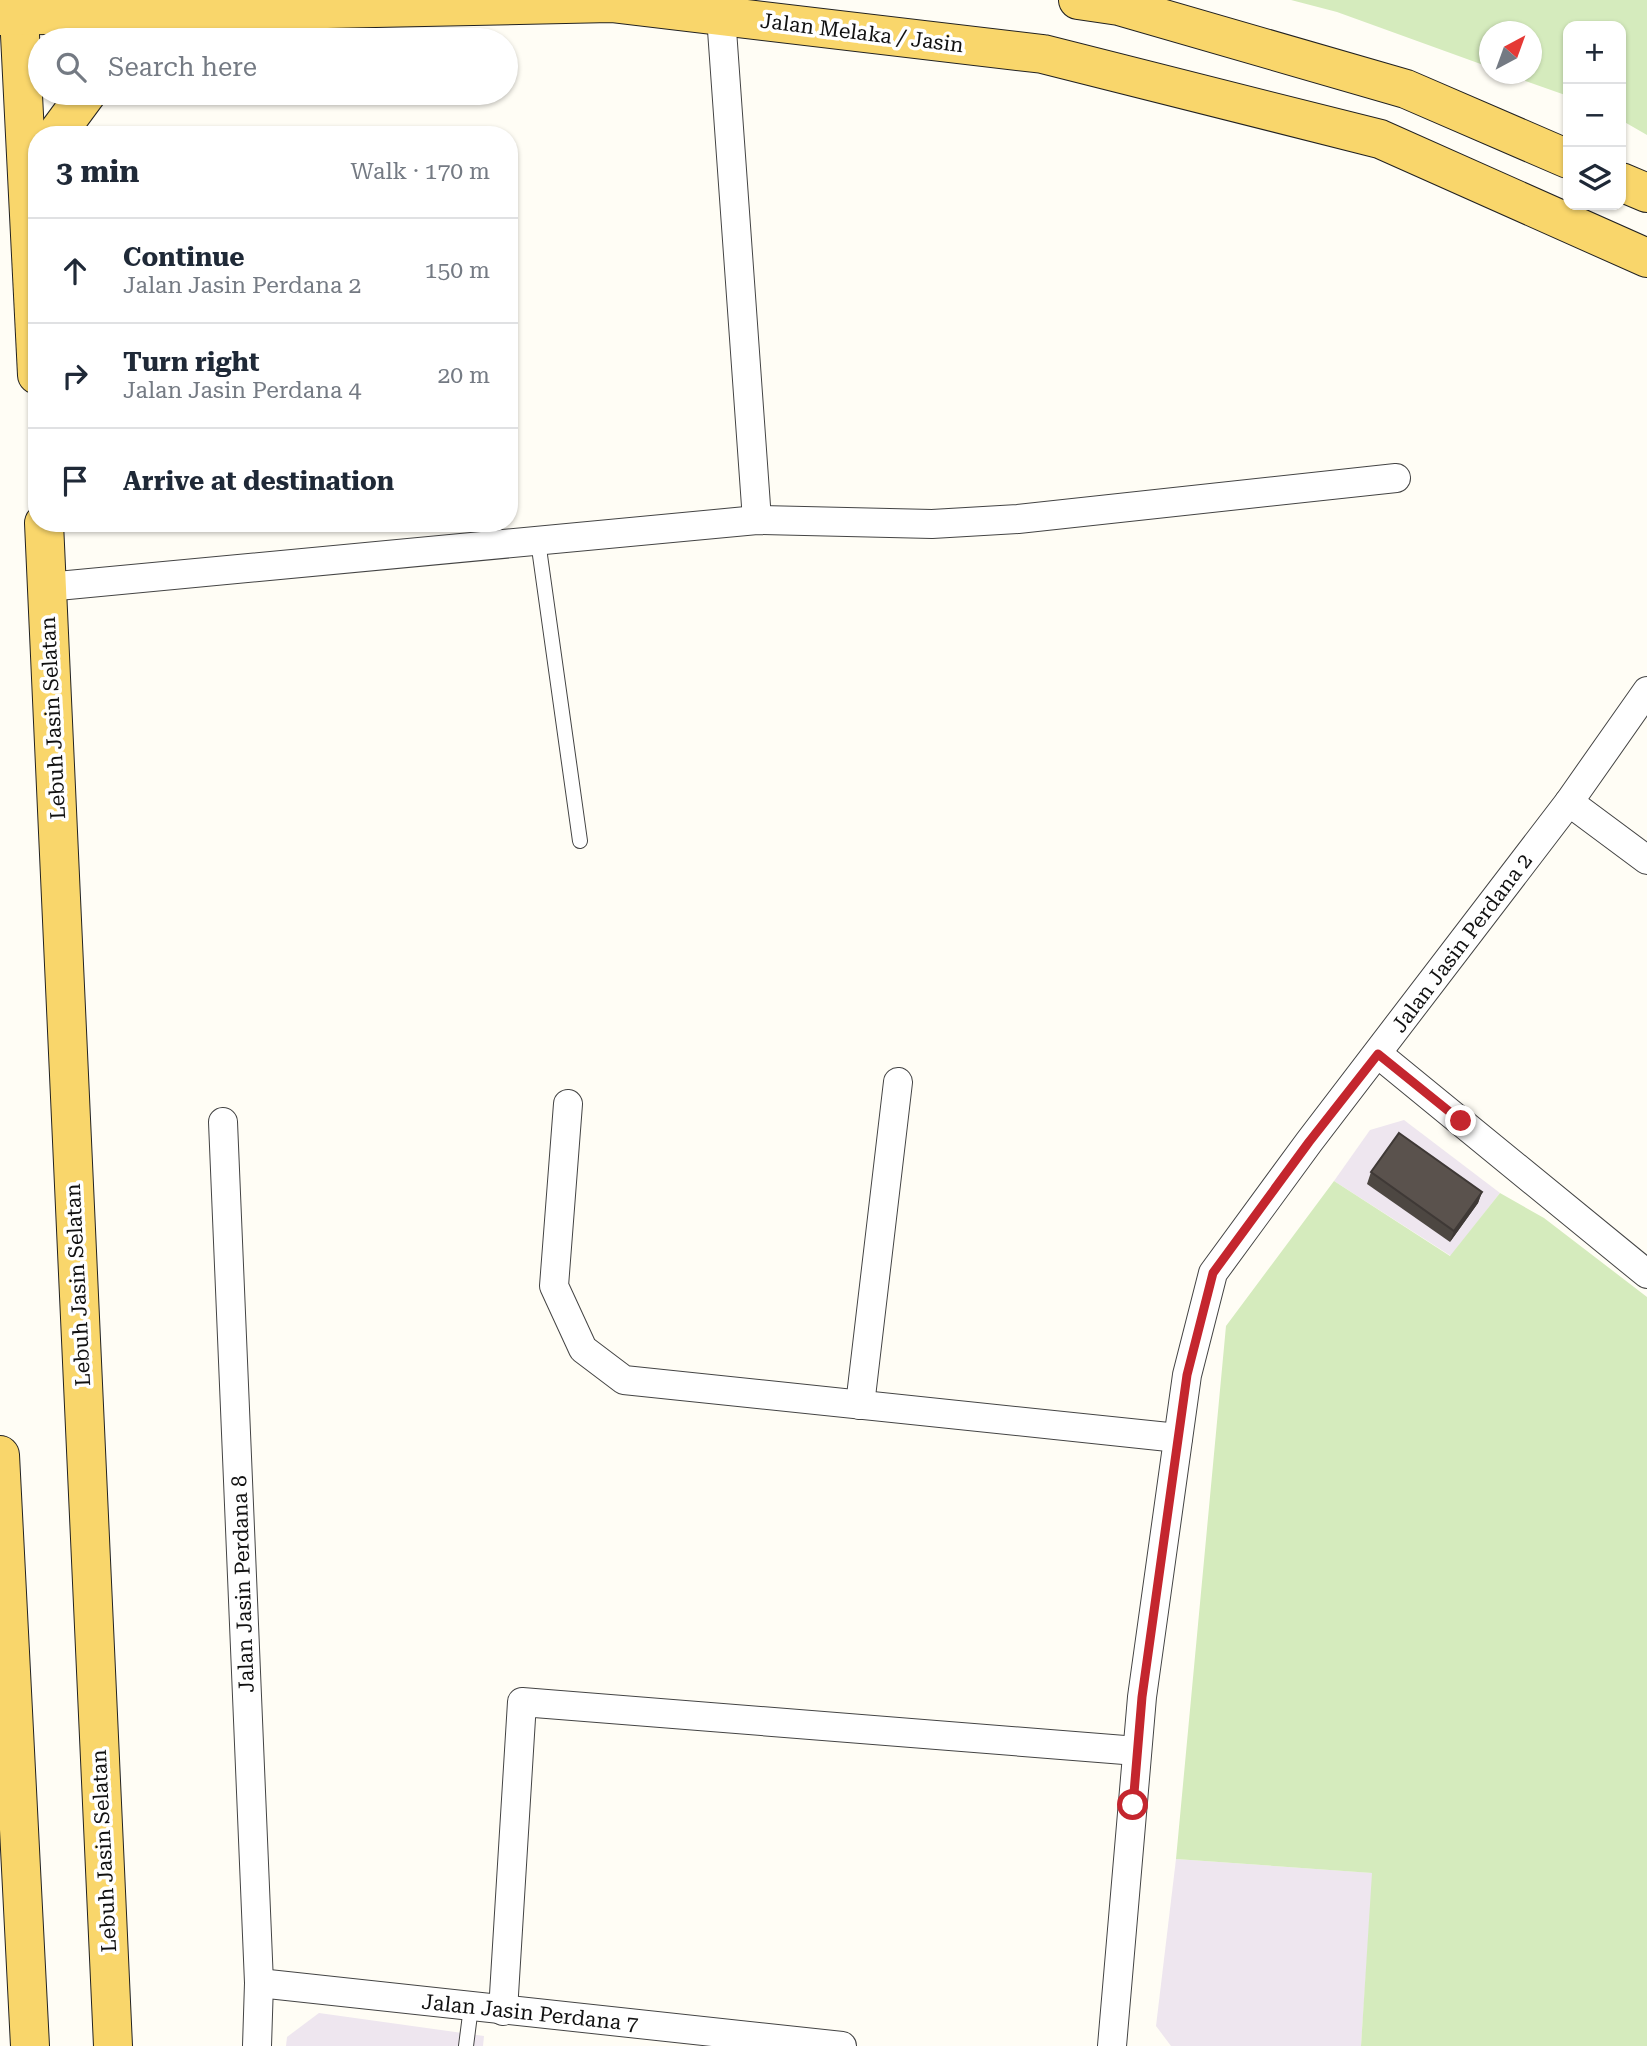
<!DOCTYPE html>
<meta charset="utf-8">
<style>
:root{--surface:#fff;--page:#f2f2f3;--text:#1f2937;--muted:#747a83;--line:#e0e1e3}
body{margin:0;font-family:"Roboto Serif",serif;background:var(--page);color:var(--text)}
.controls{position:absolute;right:21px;top:21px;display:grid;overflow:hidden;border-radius:14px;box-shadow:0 2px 5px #0004}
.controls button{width:63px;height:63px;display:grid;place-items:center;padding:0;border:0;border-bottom:2px solid var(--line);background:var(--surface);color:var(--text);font:35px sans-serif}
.compass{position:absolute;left:1479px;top:21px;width:63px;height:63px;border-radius:50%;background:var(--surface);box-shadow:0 2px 5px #0004;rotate:41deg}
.stop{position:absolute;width:21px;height:21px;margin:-16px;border:5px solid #c4262e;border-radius:50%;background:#fff}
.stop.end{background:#c4262e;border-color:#fff;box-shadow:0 2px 7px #0008}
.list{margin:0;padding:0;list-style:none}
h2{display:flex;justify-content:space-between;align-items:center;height:91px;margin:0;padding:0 28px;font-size:30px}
h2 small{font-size:23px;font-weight:400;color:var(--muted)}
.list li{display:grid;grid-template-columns:46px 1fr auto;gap:21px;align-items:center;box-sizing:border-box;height:105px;padding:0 28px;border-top:2px solid var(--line)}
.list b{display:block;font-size:26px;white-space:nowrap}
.list p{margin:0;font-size:23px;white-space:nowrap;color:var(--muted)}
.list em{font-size:23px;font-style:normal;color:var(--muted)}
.icon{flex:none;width:38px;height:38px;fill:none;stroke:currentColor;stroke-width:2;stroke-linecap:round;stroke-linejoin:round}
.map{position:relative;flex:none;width:1647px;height:2046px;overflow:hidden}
.search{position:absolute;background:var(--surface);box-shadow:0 2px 5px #0004;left:28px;top:28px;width:490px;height:77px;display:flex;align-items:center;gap:18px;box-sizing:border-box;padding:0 24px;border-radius:38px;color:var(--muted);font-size:26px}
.panel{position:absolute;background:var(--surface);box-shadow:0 2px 5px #0004;left:28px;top:126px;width:490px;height:406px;border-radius:28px}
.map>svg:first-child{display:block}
.industrial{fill:#eee6ef}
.green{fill:#d5ebbd}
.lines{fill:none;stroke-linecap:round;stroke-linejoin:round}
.service-casing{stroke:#444;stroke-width:16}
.minor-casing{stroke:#444;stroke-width:30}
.primary-casing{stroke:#222;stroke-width:40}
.service{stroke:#fff;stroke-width:14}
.minor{stroke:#fff;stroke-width:28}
.primary{stroke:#f9d66b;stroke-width:38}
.wall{fill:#4d4742}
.shaded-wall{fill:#3f3936}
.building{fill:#5a524d;stroke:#3f3936;stroke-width:2}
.route{stroke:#c4262e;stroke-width:9}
.labels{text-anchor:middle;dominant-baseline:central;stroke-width:7;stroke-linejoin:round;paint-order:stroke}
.street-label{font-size:21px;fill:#111;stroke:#fff}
</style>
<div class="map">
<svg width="1647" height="2046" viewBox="0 0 1647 2046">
<rect width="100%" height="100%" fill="#fffdf5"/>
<g class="industrial">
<polygon points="1404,1120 1500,1193 1451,1256 1334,1181 1370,1130"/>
<polygon points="1176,1859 1373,1873 1361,2046 1171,2046 1156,2026"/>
<polygon points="319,2013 484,2036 483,2046 286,2046 287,2037"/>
</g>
<g class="green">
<polygon points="1291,0 1647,0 1647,135 1621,120 1621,26 1568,26 1568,96 1506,74 1532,74 1532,32 1490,32 1489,67 1337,12"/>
<polygon points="1334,1181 1450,1256 1500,1193 1544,1218 1647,1297 1647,2046 1361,2046 1372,1873 1176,1859 1226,1326"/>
</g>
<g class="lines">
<defs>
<g id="service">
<polyline points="538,541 580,841"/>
<polyline points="466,2046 471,2007"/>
</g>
<g id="minor">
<polyline points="721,16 757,520"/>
<polyline points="47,587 757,520 932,524 1018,519 1396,478"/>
<polyline points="1569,802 1647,860"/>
<polyline points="1378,1054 1647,1274"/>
<polyline points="568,1104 554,1286 583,1349 624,1380 1178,1438"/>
<polyline points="223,1122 259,1983 257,2046"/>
<polyline points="860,1405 898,1082"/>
<polyline points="259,1983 842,2046"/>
<polyline points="503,2011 522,1702 1137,1751"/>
<polyline points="1112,2046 1142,1697 1187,1375 1213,1273 1309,1142 1569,802 1647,691"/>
</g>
<g id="primary">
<polyline points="1078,0 1119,6 1406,89 1568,159"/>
<polyline points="19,15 37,375"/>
<polyline points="0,16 611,3 1043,54 1380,139 1647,258"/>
<polyline points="56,135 87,93"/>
<polyline points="1621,182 1647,193"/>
<polyline points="44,523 113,2046"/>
<polyline points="0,1455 30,2046"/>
</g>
</defs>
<use href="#service" class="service-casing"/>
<use href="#minor" class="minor-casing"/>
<use href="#primary" class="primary-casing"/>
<use href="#service" class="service"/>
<use href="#minor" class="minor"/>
<use href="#primary" class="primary"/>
</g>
<polygon class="wall" points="1371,1172 1482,1192 1478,1203 1450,1242 1367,1184"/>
<polygon class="shaded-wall" points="1482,1192 1478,1203 1450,1242 1454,1231"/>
<polygon class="building" points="1399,1133 1482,1192 1454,1231 1371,1172"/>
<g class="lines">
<polyline class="route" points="1133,1805 1142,1697 1187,1375 1213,1273 1309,1142 1378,1054 1461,1121"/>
</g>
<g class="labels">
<g class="street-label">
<text transform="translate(862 33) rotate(7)">Jalan Melaka / Jasin</text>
<text transform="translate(53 718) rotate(-93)">Lebuh Jasin Selatan</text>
<text transform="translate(1462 943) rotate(-53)">Jalan Jasin Perdana 2</text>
<text transform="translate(78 1285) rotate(-93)">Lebuh Jasin Selatan</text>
<text transform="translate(243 1584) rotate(-92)">Jalan Jasin Perdana 8</text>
<text transform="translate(104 1851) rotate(-93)">Lebuh Jasin Selatan</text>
<text transform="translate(530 2013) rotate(6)">Jalan Jasin Perdana 7</text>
</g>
</g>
</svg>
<div class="controls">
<button>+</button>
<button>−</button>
<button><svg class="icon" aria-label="layers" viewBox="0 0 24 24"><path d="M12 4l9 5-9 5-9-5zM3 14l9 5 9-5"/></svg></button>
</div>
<svg class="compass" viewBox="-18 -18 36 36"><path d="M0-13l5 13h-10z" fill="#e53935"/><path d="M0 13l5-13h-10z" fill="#747a83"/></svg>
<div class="stop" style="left:1133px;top:1805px"></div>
<div class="stop end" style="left:1461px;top:1121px"></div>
<div class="search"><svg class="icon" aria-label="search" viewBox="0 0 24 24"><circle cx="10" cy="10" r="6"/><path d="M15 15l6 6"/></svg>Search here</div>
<section class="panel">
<h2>3 min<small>Walk · 170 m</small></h2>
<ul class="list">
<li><svg class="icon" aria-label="ahead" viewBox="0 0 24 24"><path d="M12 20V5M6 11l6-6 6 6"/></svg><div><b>Continue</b><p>Jalan Jasin Perdana 2</p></div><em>150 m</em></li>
<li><svg class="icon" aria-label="right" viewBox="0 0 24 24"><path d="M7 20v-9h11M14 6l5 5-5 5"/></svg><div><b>Turn right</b><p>Jalan Jasin Perdana 4</p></div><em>20 m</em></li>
<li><svg class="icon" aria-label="arrive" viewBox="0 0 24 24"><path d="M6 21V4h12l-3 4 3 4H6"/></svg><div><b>Arrive at destination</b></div></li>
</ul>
</section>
</div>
